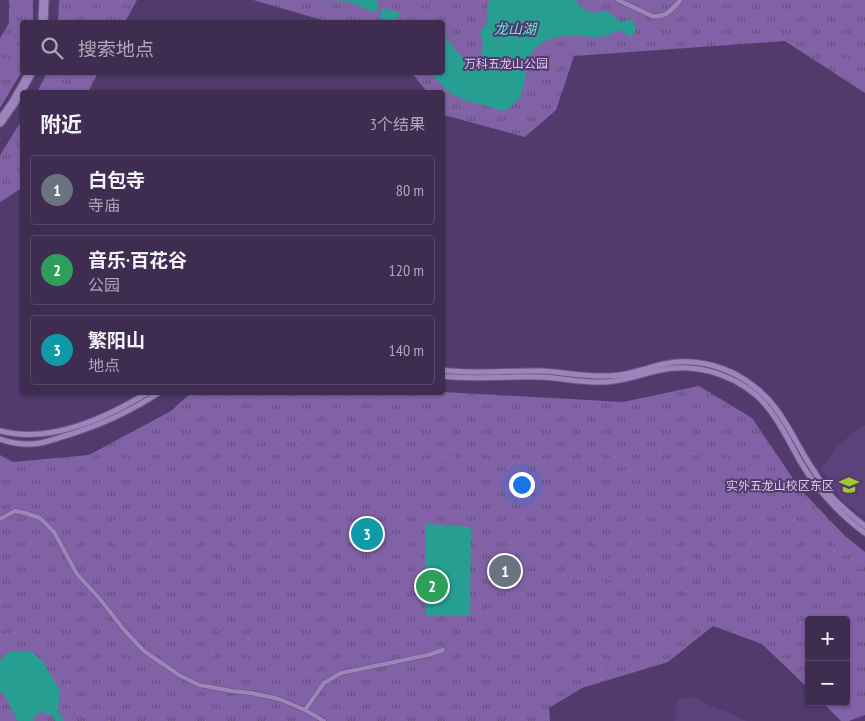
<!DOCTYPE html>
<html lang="zh">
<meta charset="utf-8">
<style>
:root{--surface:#3e2c51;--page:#49385b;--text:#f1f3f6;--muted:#ada7b7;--line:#574868;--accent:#9fca2e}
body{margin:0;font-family:"PT Sans Narrow","Noto Sans SC",sans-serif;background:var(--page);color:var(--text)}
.controls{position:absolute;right:15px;bottom:15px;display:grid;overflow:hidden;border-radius:5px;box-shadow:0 1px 4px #0004}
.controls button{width:45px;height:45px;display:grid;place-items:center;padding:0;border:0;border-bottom:1px solid var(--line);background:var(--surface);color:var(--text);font:25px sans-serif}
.you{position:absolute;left:521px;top:484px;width:18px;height:18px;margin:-12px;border:4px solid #fff;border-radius:50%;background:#1a73e8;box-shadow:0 0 0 8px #1a73e833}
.badge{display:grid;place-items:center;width:32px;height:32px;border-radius:50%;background:var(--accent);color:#fff;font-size:16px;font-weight:700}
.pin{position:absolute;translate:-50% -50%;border:2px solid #fff;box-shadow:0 1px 5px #0006}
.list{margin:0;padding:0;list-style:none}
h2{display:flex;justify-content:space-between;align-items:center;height:65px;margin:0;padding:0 20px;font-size:21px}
h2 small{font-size:16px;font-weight:400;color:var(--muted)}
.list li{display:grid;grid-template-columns:32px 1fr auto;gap:15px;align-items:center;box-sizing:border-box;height:70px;margin:0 10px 10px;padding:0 10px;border:1px solid var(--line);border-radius:5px}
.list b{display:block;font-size:19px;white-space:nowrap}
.list p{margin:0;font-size:16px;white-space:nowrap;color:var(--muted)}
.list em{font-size:16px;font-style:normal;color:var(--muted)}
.icon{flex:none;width:28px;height:28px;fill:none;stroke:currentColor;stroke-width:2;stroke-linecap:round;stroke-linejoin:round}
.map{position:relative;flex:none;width:865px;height:721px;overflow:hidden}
.search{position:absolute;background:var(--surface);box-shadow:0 1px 4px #0004;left:20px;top:20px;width:425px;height:55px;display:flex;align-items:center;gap:12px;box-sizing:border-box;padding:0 18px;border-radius:5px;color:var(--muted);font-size:19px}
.panel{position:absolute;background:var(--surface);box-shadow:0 1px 4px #0004;left:20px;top:90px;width:425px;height:305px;border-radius:5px}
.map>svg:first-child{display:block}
.built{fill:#5c427a}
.park{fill:url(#park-tufts)}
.water{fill:#269e91}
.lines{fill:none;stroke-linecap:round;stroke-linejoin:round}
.service-casing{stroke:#6b5881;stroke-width:5.5}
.pedestrian-casing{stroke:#6b5881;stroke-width:6}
.minor-casing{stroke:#6b5881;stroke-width:7}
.tertiary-casing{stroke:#6b5881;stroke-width:11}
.path{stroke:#88759e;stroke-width:1;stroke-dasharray:2.5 4;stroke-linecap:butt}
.service{stroke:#9d84bc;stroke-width:4}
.pedestrian{stroke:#9d84bc;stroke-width:4.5}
.minor{stroke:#9d84bc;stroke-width:5}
.tertiary{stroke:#9d84bc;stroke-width:9}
.labels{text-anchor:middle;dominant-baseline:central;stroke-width:4;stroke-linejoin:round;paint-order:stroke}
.park-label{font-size:12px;fill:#dcc9f5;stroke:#523b6c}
.poi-label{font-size:12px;fill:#dbceec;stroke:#523b6c;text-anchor:end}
.water-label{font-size:14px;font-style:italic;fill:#5ceedd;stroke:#523b6c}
</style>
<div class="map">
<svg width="865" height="721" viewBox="0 0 865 721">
<defs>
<pattern id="park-tufts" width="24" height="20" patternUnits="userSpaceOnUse" patternTransform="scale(1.25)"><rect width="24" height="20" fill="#8262a7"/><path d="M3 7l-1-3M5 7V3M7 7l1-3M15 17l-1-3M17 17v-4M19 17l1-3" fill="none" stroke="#65527c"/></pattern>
</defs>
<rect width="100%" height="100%" fill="#523b6c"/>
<g class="built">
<polygon points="865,425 865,517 844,502 821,468 840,443"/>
<polygon points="692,697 715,708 725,711 747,721 674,721 676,717 677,699"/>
</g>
<g class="park">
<polygon points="9,0 33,0 33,22 22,22 22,71 0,108 0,38 9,23"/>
<polygon points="59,0 137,0 125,22 58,22"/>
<polygon points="253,0 865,0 865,93 785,41 574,56 556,110 525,137 444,115 443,113 442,92 427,92 412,73 442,72 442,22 329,22"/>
<polygon points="47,73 47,72 98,73 88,92 37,92"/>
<polygon points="22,120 22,188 0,202 0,155"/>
<polygon points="699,386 752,418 800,489 845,536 865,552 865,715 849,721 841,721 822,702 846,702 846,620 809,620 809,689 762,644 713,626 668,662 582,688 549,708 550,721 0,721 0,455 13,462 89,455 171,411 191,393 443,392 623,402"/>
</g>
<g class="water">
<polygon points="326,0 376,0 379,7 374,13 348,1"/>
<path d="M490 0H577L576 2 583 9 594 13 602 11 608 12 621 22 633 19 636 29 631 37 620 30C613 33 605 37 598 37 593 38 587 36 582 36 570 35 557 35 545 41 520 54 530 79 519 98 515 104 510 107 504 111L464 100 448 92 430 73 442 72 443 32C452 46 462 66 481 58L483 43 480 33 486 23 488 18 487 8Z"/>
<polygon points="383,8 400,13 396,22 379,18"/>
<polygon points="425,524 471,527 470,616 426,616"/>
<path d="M8 652H32L43 662 60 691 58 711 64 721H56C54 715 47 713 41 712L34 717 33 721H18L6 698 0 691V661Z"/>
</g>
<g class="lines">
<defs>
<g id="service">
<polyline points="0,519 15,511 25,513 40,518 54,532 77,574 100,599 125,631 144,651 179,675 199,685 232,691 251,693 279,699 305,710 324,721"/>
<polyline points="305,710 324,683 341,673 428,655 443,650"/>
</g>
<path id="pedestrian" d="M618 0 652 16C665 18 670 11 679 2L680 0"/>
<g id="minor">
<path d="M442 370C475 375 508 370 541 371 563 372 586 377 609 376 628 376 645 368 664 364 696 357 731 367 756 388 782 408 794 441 812 468 818 477 824 488 831 496 842 507 853 517 865 526"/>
<path d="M442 376C475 380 508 376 541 377 562 378 584 383 605 382 624 381 642 374 660 370 694 363 730 373 756 395 776 413 787 438 800 461 817 490 838 513 865 533"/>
<path d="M0 431C51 444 106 418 149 392"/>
<path d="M0 439C9 442 17 444 27 444 41 445 54 439 68 435 101 425 131 411 160 392"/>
</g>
<g id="tertiary">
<polyline points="43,22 44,0"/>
<polyline points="0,122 14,102 31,72"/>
</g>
</defs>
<use href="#service" class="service-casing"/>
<use href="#pedestrian" class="pedestrian-casing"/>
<use href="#minor" class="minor-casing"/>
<use href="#tertiary" class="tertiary-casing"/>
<g class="path">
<polyline points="418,0 446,16 454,23 463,20 478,0"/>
<polyline points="61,22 60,19 66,0"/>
<polyline points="56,92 61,72"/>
<polyline points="15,173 22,161"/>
<path d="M183 492C202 489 215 471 229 459 240 451 257 442 271 439 296 434 310 458 331 460 341 461 348 455 357 453 361 451 367 450 371 449L493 462 524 463 610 459 631 454 656 451 676 450 695 454 750 480 780 501 803 530 821 545 845 554 856 560 865 574"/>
<polyline points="689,592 701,589 720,590 743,599 792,620 809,624"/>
<polyline points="112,603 114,597 118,595 137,596 151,599 180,616 206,628 224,634 235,633 280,653 301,665 319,679"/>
<path d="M481 620 480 597C484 592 489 583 494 579 516 561 603 584 632 587"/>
<polyline points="597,628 624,595 633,587 636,573 660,576 689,592 692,568 677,552 668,540 641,489 631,476 627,464 631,455"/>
<path d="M206 629C210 646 217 665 214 682"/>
<polyline points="0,634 29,632 51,647 72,694 70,709 81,715 111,721"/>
<polyline points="846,636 865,642"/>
<polyline points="595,639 599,648 602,680"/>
<polyline points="563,670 584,667 589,658 599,648"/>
<polyline points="0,713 6,721"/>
<polyline points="205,721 212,693"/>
</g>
<use href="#service" class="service"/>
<use href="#pedestrian" class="pedestrian"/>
<use href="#minor" class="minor"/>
<use href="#tertiary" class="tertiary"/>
</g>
<defs>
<symbol id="school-bare" viewBox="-9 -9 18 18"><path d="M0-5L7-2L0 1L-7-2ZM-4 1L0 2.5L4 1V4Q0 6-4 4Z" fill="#9fca2e" stroke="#523b6c" stroke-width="2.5" paint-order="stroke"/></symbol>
</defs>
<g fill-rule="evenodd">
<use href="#school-bare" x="835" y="471" width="28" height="28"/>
</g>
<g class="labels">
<g class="park-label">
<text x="506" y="63">万科五龙山公园</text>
</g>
<g class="poi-label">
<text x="834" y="485">实外五龙山校区东区</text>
</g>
<g class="water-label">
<text x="515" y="29">龙山湖</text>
</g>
</g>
</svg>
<div class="controls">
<button>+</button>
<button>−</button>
</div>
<div class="you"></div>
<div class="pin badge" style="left:505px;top:571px;background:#6b7280">1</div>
<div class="pin badge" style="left:432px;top:586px;background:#2e9e5b">2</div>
<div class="pin badge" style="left:367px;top:534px;background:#0f9aa8">3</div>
<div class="search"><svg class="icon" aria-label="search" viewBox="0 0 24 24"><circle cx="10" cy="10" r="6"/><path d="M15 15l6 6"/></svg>搜索地点</div>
<section class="panel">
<h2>附近<small>3个结果</small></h2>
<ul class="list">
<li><span class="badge" style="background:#6b7280">1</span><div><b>白包寺</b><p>寺庙</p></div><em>80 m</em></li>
<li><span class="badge" style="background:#2e9e5b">2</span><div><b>音乐·百花谷</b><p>公园</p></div><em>120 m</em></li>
<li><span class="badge" style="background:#0f9aa8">3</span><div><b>繁阳山</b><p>地点</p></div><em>140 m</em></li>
</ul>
</section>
</div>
